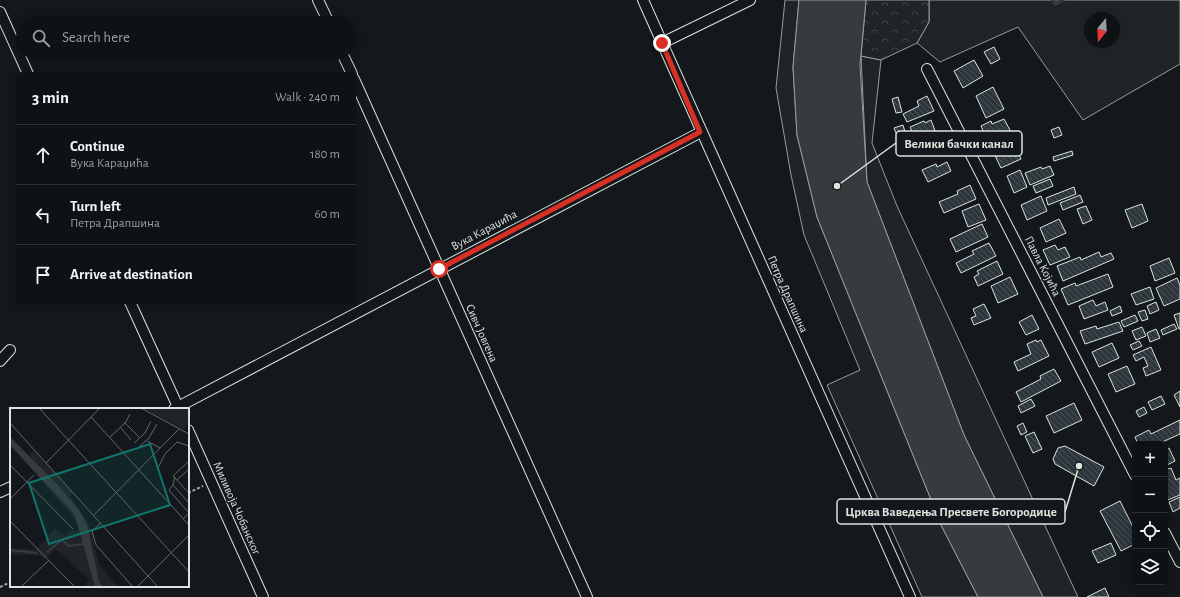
<!DOCTYPE html>
<meta charset="utf-8">
<style>
:root{--surface:#0f1215;--page:#181b1e;--text:#f1f3f6;--muted:#9b9ea0;--line:#2f3234}
body{margin:0;font-family:"Alegreya Sans",sans-serif;background:var(--page);color:var(--text)}
.controls{position:absolute;right:12px;bottom:12px;display:grid;overflow:hidden;border-radius:6px;box-shadow:0 2px 10px #0003}
.controls button{width:36px;height:36px;display:grid;place-items:center;padding:0;border:0;border-bottom:1px solid var(--line);background:var(--surface);color:var(--text);font:20px sans-serif}
.compass{position:absolute;left:1084px;top:12px;width:36px;height:36px;border-radius:50%;background:var(--surface);box-shadow:0 2px 10px #0003;rotate:198deg}
.stop{position:absolute;width:12px;height:12px;margin:-9px;border:3px solid #d93025;border-radius:50%;background:#fff}
.stop.end{background:#d93025;border-color:#fff;box-shadow:0 1px 4px #0008}
.list{margin:0;padding:0;list-style:none}
h2{display:flex;justify-content:space-between;align-items:center;height:52px;margin:0;padding:0 16px;font-size:17px}
h2 small{font-size:13px;font-weight:400;color:var(--muted)}
.list li{display:grid;grid-template-columns:26px 1fr auto;gap:12px;align-items:center;box-sizing:border-box;height:60px;padding:0 16px;border-top:1px solid var(--line)}
.list b{display:block;font-size:15px;white-space:nowrap}
.list p{margin:0;font-size:13px;white-space:nowrap;color:var(--muted)}
.list em{font-size:13px;font-style:normal;color:var(--muted)}
.icon{flex:none;width:22px;height:22px;fill:none;stroke:currentColor;stroke-width:2;stroke-linecap:round;stroke-linejoin:round}
.map{position:relative;flex:none;width:1180px;height:597px;overflow:hidden}
.search{position:absolute;background:var(--surface);box-shadow:0 2px 10px #0003;left:16px;top:16px;width:340px;height:44px;display:flex;align-items:center;gap:10px;box-sizing:border-box;padding:0 14px;border-radius:22px;color:var(--muted);font-size:15px}
.panel{position:absolute;background:var(--surface);box-shadow:0 2px 10px #0003;left:16px;top:72px;width:340px;height:232px;border-radius:6px}
.map>svg:first-child{display:block}
.grass{fill:#202428;stroke:#939e99;fill-rule:evenodd}
.forest{fill:url(#forest-crowns);stroke:#939e99}
.water{fill:#363b3e;stroke:#939e99}
.lines{fill:none;stroke-linecap:round;stroke-linejoin:round}
.stream{stroke:#363b3e;stroke-width:3.5}
.building{fill:url(#building-back-hatch);stroke:#d8e6dc}
.street-casing{stroke:#d8e6dc;stroke-width:12}
.path{stroke:#9da8a2;stroke-width:2;stroke-dasharray:3 2;stroke-linecap:butt}
.street{stroke:#14181c;stroke-width:10}
.route{stroke:#d93025;stroke-width:5}
.labels{text-anchor:middle;dominant-baseline:central;stroke-width:3;stroke-linejoin:round;paint-order:stroke}
.street-label{font-size:12px;fill:#d8e6dc;stroke:#14181c}
.inset-river{fill:none;stroke:#363b3e;stroke-width:2}
.inset-road{fill:none;stroke:#626a69;stroke-width:1}
.view{fill:#0f766e;fill-opacity:0.15;stroke:#0f766e;stroke-width:2}
.inset-edge{fill:none;stroke:#d8e6dc;stroke-width:2}
.leader{fill:none;stroke:#d8e6dc;stroke-width:1.5}
.callout-dot{fill:#d8e6dc;stroke:#14181c;stroke-width:1.5}
.callout{fill:#14181c;stroke:#d8e6dc;stroke-width:1.5}
.callout-label{font-size:13px;text-anchor:middle;font-weight:bold;fill:#d8e6dc}
</style>
<div class="map">
<svg width="1180" height="597" viewBox="0 0 1180 597">
<defs>
<pattern id="forest-crowns" width="20" height="18" patternUnits="userSpaceOnUse"><rect width="20" height="18" fill="#202428"/><path d="M2 6a3 3 0 1 1 6 0M12 15a3 3 0 1 1 6 0" fill="none" stroke="#404447"/></pattern>
<pattern id="building-back-hatch" width="6" height="6" patternUnits="userSpaceOnUse"><rect width="6" height="6" fill="#2c363c"/><path d="M-1 5l2 2M0 0l6 6M5-1l2 2" fill="none" stroke="#4a5358"/></pattern>
</defs>
<rect width="100%" height="100%" fill="#14181c"/>
<g class="grass">
<polygon points="785,0 799,0 793,67 797,135 817,217 942,527 978,597 922,597 827,385 860,370 804,235 791,175 776,88"/>
<path d="M929 0H1180V64L1083 120 1018 27 940 62 917 43 929 22ZM1090 18H1114V42H1090Z"/>
<polygon points="861,56 881,60 872,143 897,206 1078,597 1043,597 964,435 867,182"/>
</g>
<polygon class="forest" points="866,0 929,0 929,22 917,43 881,60 861,56"/>
<polygon class="water" points="799,0 866,0 860,65 867,182 964,435 1043,597 978,597 942,527 817,217 797,135 793,67"/>
<g class="lines">
<polyline class="stream" points="1053,0 1055,4 1063,0"/>
</g>
<g class="building">
<polygon points="994,47 1000,59 991,64 984,52"/>
<polygon points="974,60 983,76 963,88 954,71"/>
<polygon points="993,87 1004,109 986,118 976,96"/>
<polygon points="927,96 934,111 907,122 903,114 919,106 917,101"/>
<polygon points="898,97 902,112 896,113 892,99"/>
<polygon points="1004,119 1011,132 988,142 981,126 991,121 992,124"/>
<polygon points="931,120 937,136 918,144 910,127 924,121 925,123"/>
<polygon points="903,125 909,145 902,148 894,128"/>
<polygon points="1059,127 1062,135 1054,138 1051,130"/>
<polygon points="1012,139 1021,159 1001,168 990,145 997,142 998,145"/>
<polygon points="1072,151 1073,155 1054,161 1053,157"/>
<polygon points="947,162 951,171 928,182 922,170 936,164 937,167"/>
<polygon points="1050,166 1054,175 1030,185 1025,173 1041,167 1042,169"/>
<polygon points="1020,170 1027,187 1014,193 1007,176"/>
<polygon points="1050,179 1053,186 1036,193 1033,186"/>
<polygon points="970,185 976,199 944,213 939,202 958,194 957,191"/>
<polygon points="1074,187 1076,194 1048,205 1046,198"/>
<polygon points="1080,195 1083,202 1063,210 1060,203"/>
<polygon points="1041,196 1047,211 1027,220 1021,205"/>
<polygon points="979,204 986,220 968,227 962,211"/>
<polygon points="1142,204 1148,221 1132,228 1125,210"/>
<polygon points="1086,206 1092,220 1083,224 1077,209"/>
<polygon points="1059,219 1066,233 1046,242 1040,228"/>
<polygon points="982,224 988,237 956,252 950,239"/>
<polygon points="989,243 996,256 961,273 956,263 974,254 972,251"/>
<polygon points="1055,245 1058,250 1065,247 1070,257 1050,265 1043,250"/>
<polygon points="1099,252 1101,257 1111,253 1114,259 1063,281 1057,266 1080,257 1081,260"/>
<polygon points="1169,258 1175,273 1155,281 1150,266"/>
<polygon points="997,261 1003,274 978,286 974,277 979,274 977,271"/>
<polygon points="1108,274 1113,287 1068,305 1061,289 1075,283 1076,286"/>
<polygon points="1010,277 1018,294 998,303 991,286"/>
<polygon points="1177,278 1180,285 1180,299 1164,306 1156,288"/>
<polygon points="1150,287 1154,299 1136,305 1131,294"/>
<polygon points="1093,300 1096,306 1105,302 1108,310 1084,319 1079,306"/>
<polygon points="1156,302 1159,310 1150,314 1147,306"/>
<polygon points="984,304 991,318 974,325 971,318 976,316 973,309"/>
<polygon points="1120,306 1122,312 1112,316 1110,311"/>
<polygon points="1145,310 1148,319 1142,321 1138,312"/>
<polygon points="1180,313 1180,329 1179,329 1174,315"/>
<polygon points="1032,315 1039,329 1026,335 1019,322"/>
<polygon points="1135,315 1138,321 1124,327 1121,321"/>
<polygon points="1119,322 1123,331 1085,344 1080,331 1096,326 1097,329"/>
<polygon points="1174,324 1177,329 1163,335 1161,330"/>
<polygon points="1142,327 1146,336 1136,340 1132,331"/>
<polygon points="1156,329 1160,338 1150,342 1147,333"/>
<polygon points="1036,340 1037,342 1041,340 1049,356 1018,371 1014,362 1031,354 1027,344"/>
<polygon points="1139,341 1142,346 1133,350 1130,345"/>
<polygon points="1112,343 1119,358 1099,367 1092,352"/>
<polygon points="1151,347 1161,370 1146,376 1143,368 1148,366 1144,357 1136,361 1133,355"/>
<polygon points="1127,366 1135,384 1116,392 1108,374"/>
<polygon points="1054,369 1061,381 1021,402 1016,392 1041,379 1040,376"/>
<polygon points="1180,391 1180,407 1174,395"/>
<polygon points="1161,396 1165,404 1152,410 1148,402"/>
<polygon points="1031,399 1035,406 1021,413 1018,406"/>
<polygon points="1074,403 1082,420 1054,433 1046,416"/>
<polygon points="1144,407 1147,413 1139,417 1136,411"/>
<polygon points="1180,420 1180,434 1158,444 1138,444 1135,437 1149,430 1151,434"/>
<polygon points="1023,423 1027,432 1021,435 1017,426"/>
<polygon points="1034,432 1042,449 1033,453 1025,436"/>
<polygon points="1065,446 1104,467 1094,486 1055,464 1053,459 1058,448"/>
<polygon points="1169,448 1175,461 1165,466 1165,450"/>
<polygon points="1171,468 1176,480 1180,478 1180,495 1165,501 1165,470"/>
<polygon points="1180,497 1180,508 1173,512 1169,502"/>
<polygon points="1120,501 1135,531 1135,544 1121,551 1100,511"/>
<polygon points="1111,543 1116,555 1098,563 1092,551"/>
<polygon points="1105,588 1109,597 1087,597"/>
</g>
<g class="lines">
<defs>
<g id="street">
<polyline points="318,0 329,23"/>
<polyline points="643,0 910,597"/>
<polyline points="0,12 28,74"/>
<polyline points="662,43 750,0"/>
<polyline points="342,53 352,74"/>
<polyline points="927,69 1135,475"/>
<polyline points="354,79 587,597"/>
<polyline points="130,302 179,409"/>
<polyline points="0,361 10,350"/>
<polyline points="174,409 701,132"/>
<polyline points="188,430 263,597"/>
<polyline points="0,492 11,487"/>
<polyline points="1165,533 1180,562"/>
</g>
</defs>
<use href="#street" class="street-casing"/>
<g class="path">
<polyline points="188,493 203,486"/>
<polyline points="0,587 11,582"/>
</g>
<use href="#street" class="street"/>
</g>
<g class="lines">
<polyline class="route" points="439,269 700,132 662,43"/>
</g>
<g class="labels">
<g class="street-label">
<text transform="translate(484 230) rotate(-28)">Вука Караџића</text>
<text transform="translate(1043 266) rotate(63)">Павла Којића</text>
<text transform="translate(788 294) rotate(66)">Петра Драпшина</text>
<text transform="translate(482 333) rotate(66)">Сивч Јовгена</text>
<text transform="translate(237 508) rotate(66)">Миливоја Чобанског</text>
</g>
</g>
<g transform="translate(10 408)">
<rect width="179" height="179" fill="#14181c"/>
<path d="M0 37 47 85 65 107 70 120 61 106ZM23 42 63 85 60 88 78 114 90 158 109 179H93L89 173 74 110 46 75 19 48ZM45 121 55 128 62 122 65 123 68 134H73L85 179H74L80 172 45 141 35 151 29 147H0V140L26 142Z" fill="#202428"/>
<path d="M70 120 73 134H68L64 126Z" fill="#202428"/>
<path d="M134 0H179V13L174 22Z" fill="#202428"/>
<path d="M0 29 46 75 69 102 77 117 89 173 93 179H85L65 107 0 37Z" fill="#363b3e"/>
<path class="inset-river" d="M0 142 27 145M37 144 52 132 59 138 73 136"/>
<path class="inset-road" d="M29 0 179 164M131 0 179 26M81 9 179 117M0 15 148 179M115 15 129 29M111 20 121 32M99 30 115 15 120 6M137 33 150 40M124 35 135 25 141 13M129 39 139 30 147 16M179 53 163 68 179 85M36 55 90 0M0 57 63 121M147 62 155 46 167 34 179 38M165 69 163 77 179 95M167 72 179 61M163 77 159 82 179 105 173 111M0 91 24 67M84 107 169 21M0 113 65 179M91 115 82 123 86 137 123 179M11 179 39 152M127 179 179 127"/>
<path class="view" d="M140 36 160 97 39 136 19 75Z"/>
<rect width="179" height="179" class="inset-edge"/>
</g>
<path class="leader" d="M837 186L896 143M1079 466L1065 512"/>
<g class="callout-dot">
<circle cx="837" cy="186" r="4"/>
<circle cx="1079" cy="466" r="4"/>
</g>
<g class="callout">
<rect x="896" y="131" width="126" height="25" rx="4"/>
<rect x="837" y="499" width="228" height="25" rx="4"/>
</g>
<g class="callout-label">
<text x="959" y="148">Велики бачки канал</text>
<text x="951" y="516">Црква Ваведења Пресвете Богородице</text>
</g>
</svg>
<div class="controls">
<button>+</button>
<button>−</button>
<button><svg class="icon" aria-label="locate" viewBox="0 0 24 24"><circle cx="12" cy="12" r="6"/><path d="M12 2v4M12 18v4M2 12h4M18 12h4"/></svg></button>
<button><svg class="icon" aria-label="layers" viewBox="0 0 24 24"><path d="M12 4l9 5-9 5-9-5zM3 14l9 5 9-5"/></svg></button>
</div>
<svg class="compass" viewBox="-18 -18 36 36"><path d="M0-13l5 13h-10z" fill="#e53935"/><path d="M0 13l5-13h-10z" fill="#9b9ea0"/></svg>
<div class="stop" style="left:439px;top:269px"></div>
<div class="stop end" style="left:662px;top:43px"></div>
<div class="search"><svg class="icon" aria-label="search" viewBox="0 0 24 24"><circle cx="10" cy="10" r="6"/><path d="M15 15l6 6"/></svg>Search here</div>
<section class="panel">
<h2>3 min<small>Walk · 240 m</small></h2>
<ul class="list">
<li><svg class="icon" aria-label="ahead" viewBox="0 0 24 24"><path d="M12 20V5M6 11l6-6 6 6"/></svg><div><b>Continue</b><p>Вука Караџића</p></div><em>180 m</em></li>
<li><svg class="icon" aria-label="left" viewBox="0 0 24 24"><path d="M17 20v-9H6M10 6l-5 5 5 5"/></svg><div><b>Turn left</b><p>Петра Драпшина</p></div><em>60 m</em></li>
<li><svg class="icon" aria-label="arrive" viewBox="0 0 24 24"><path d="M6 21V4h12l-3 4 3 4H6"/></svg><div><b>Arrive at destination</b></div></li>
</ul>
</section>
</div>
